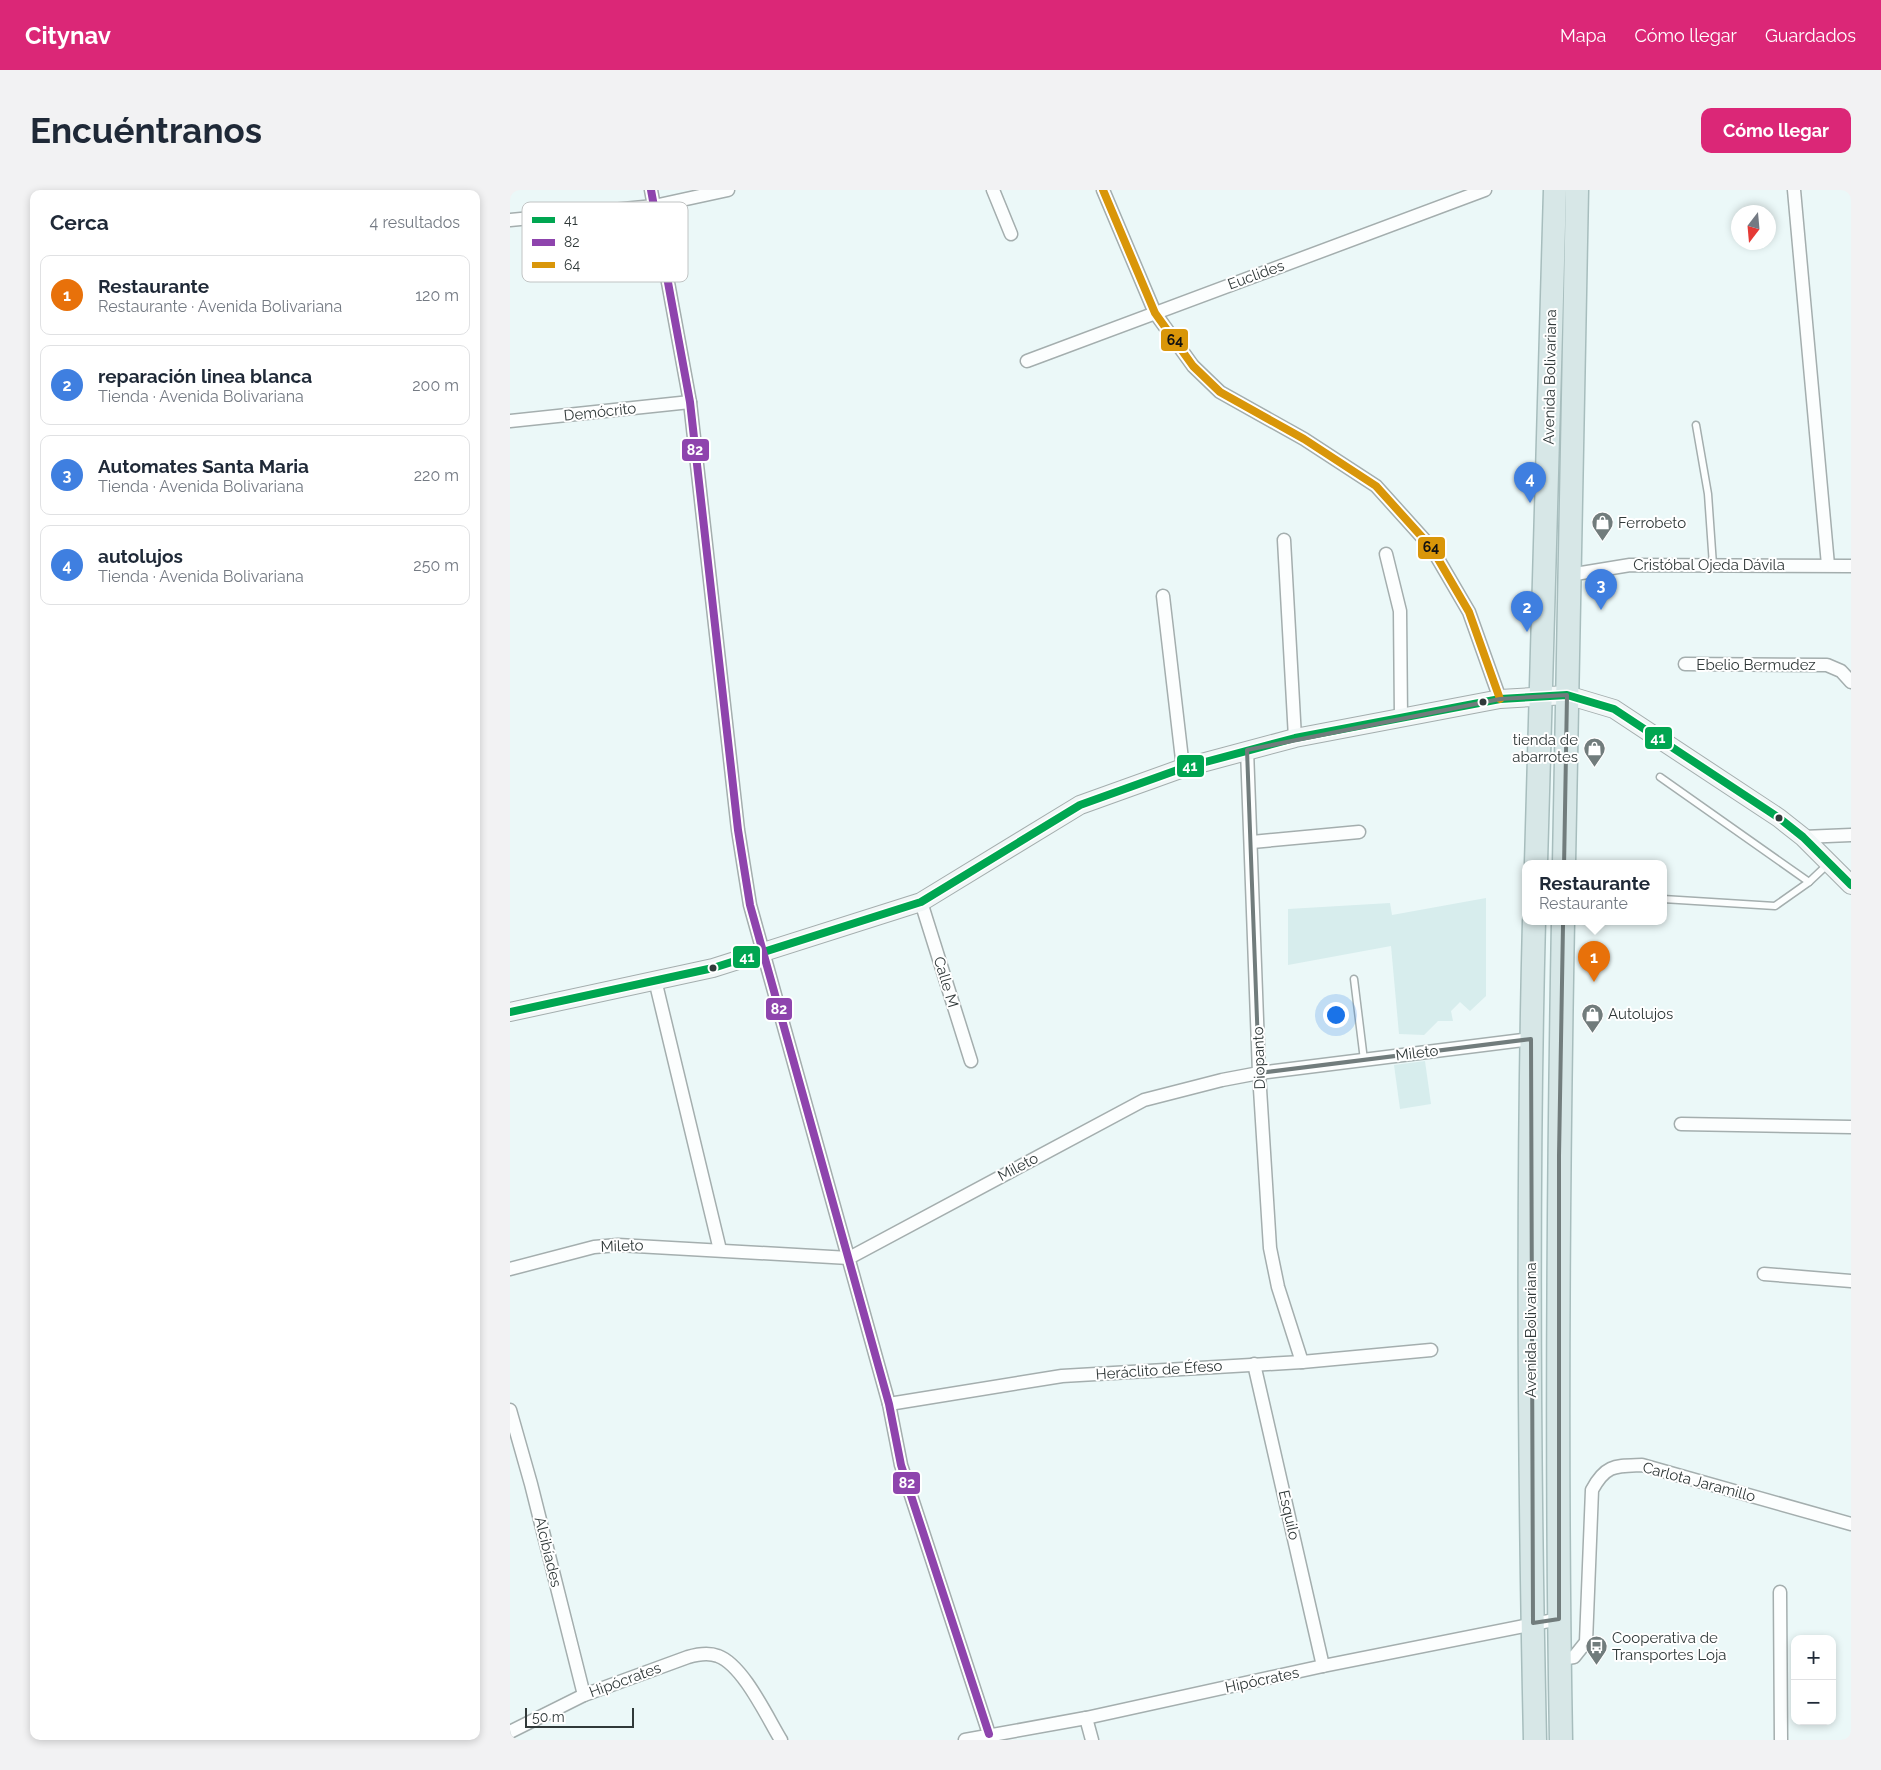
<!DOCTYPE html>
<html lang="es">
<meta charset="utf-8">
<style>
:root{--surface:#fff;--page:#f2f2f3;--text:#1f2937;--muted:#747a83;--line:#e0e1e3;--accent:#db2777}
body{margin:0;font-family:Raleway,sans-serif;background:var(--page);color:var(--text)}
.controls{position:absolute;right:15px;bottom:15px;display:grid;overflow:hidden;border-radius:10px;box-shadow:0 2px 8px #0003}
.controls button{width:45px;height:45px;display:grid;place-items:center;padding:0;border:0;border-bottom:1px solid var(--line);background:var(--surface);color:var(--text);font:25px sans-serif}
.compass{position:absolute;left:1221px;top:15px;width:45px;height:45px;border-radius:50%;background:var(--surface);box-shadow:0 2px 8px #0003;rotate:196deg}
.scale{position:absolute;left:15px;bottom:12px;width:109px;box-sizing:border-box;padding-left:5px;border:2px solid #303939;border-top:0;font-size:14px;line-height:18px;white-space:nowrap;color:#303939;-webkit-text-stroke:4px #fff;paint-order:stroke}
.you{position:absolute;left:825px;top:824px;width:18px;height:18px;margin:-12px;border:4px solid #fff;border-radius:50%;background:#1a73e8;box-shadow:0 0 0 8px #1a73e833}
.badge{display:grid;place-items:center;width:32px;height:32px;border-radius:50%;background:var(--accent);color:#fff;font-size:16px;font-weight:700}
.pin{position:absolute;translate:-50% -41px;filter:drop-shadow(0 1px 2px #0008)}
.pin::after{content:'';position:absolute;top:26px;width:18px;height:15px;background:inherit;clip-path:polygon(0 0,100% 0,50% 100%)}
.popup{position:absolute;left:1012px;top:670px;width:145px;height:65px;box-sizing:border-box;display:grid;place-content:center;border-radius:10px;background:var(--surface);filter:drop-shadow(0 1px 4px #0005);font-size:16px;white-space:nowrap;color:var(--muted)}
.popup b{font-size:19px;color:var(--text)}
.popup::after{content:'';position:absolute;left:50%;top:100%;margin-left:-10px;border:10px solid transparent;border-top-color:var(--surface)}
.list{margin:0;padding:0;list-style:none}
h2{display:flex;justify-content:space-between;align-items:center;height:65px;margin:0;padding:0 20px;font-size:21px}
h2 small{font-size:16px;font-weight:400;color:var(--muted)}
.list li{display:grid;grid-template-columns:32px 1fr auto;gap:15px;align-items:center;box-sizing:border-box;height:80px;margin:0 10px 10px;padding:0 10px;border:1px solid var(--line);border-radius:10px}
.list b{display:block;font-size:19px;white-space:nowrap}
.list p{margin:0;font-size:16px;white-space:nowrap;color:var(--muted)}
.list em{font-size:16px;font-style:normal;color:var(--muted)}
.map{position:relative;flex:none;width:1341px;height:1550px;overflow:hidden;border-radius:10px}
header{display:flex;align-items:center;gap:30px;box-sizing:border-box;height:70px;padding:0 25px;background:var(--accent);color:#fff}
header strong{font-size:24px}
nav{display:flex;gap:28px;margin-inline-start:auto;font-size:18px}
.intro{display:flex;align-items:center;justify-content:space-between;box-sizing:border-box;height:120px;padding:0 30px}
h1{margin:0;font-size:35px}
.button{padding:12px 22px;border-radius:10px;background:var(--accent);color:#fff;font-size:18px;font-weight:700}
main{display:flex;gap:30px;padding:0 30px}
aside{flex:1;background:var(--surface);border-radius:10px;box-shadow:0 2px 8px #0003}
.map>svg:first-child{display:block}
.built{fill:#d7eded}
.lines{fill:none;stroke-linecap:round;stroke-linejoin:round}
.lane-casing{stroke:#a4aeae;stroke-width:9}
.street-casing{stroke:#a4aeae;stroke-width:15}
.secondary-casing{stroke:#a4aeae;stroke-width:20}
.highway-casing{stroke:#a7bdbd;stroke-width:25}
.lane{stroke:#fcfefe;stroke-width:6}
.street{stroke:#fcfefe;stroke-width:12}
.secondary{stroke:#f1f7f7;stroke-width:18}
.highway{stroke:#d7e7e7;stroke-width:22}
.bus-1-casing{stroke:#fff;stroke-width:11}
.bus-2-casing{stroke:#fff;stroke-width:11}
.bus-3-casing{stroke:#fff;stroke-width:11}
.bus-1{stroke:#00a651;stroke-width:8}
.bus-2{stroke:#8e44ad;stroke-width:8}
.bus-3{stroke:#d99609;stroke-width:8}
.marked{fill:none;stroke:#717c7c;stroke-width:4;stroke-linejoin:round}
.bus-dot{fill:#303939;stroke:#fff;stroke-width:2}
.labels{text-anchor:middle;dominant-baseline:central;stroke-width:4;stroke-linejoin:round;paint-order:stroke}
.street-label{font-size:15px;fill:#303939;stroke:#fff}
.poi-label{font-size:15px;fill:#303939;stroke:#fff;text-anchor:start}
.key{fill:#fff;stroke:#c1c4c4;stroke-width:1}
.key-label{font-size:14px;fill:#303939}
.line-badge{stroke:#fff;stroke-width:2}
.badge-label{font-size:14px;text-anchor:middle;font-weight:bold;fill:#fff}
.pale-badge-label{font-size:14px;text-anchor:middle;font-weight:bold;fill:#111}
</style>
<header>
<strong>Citynav</strong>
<nav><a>Mapa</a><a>Cómo llegar</a><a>Guardados</a></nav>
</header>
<div class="intro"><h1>Encuéntranos</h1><a class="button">Cómo llegar</a></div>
<main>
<aside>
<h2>Cerca<small>4 resultados</small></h2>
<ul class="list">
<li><span class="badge" style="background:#e8710a">1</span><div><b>Restaurante</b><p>Restaurante · Avenida Bolivariana</p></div><em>120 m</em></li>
<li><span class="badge" style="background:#3f7fe0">2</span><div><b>reparación linea blanca</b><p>Tienda · Avenida Bolivariana</p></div><em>200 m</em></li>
<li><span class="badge" style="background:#3f7fe0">3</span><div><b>Automates Santa Maria</b><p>Tienda · Avenida Bolivariana</p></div><em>220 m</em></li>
<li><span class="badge" style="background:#3f7fe0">4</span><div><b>autolujos</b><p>Tienda · Avenida Bolivariana</p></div><em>250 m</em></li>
</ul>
</aside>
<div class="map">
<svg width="1341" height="1550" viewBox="0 0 1341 1550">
<rect width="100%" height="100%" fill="#ebf8f8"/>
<g class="built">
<polygon points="976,708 976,806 960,821 950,812 941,821 943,831 928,831 914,845 889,844 881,756 778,775 778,719 880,713 882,725"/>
<polygon points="915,871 921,914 890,919 884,875"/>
</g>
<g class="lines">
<defs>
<g id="lane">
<polyline points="1186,235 1198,304 1203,375"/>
<polyline points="1150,587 1299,692"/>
<polyline points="1153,709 1265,716 1299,692 1317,675"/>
<polyline points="844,789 854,870"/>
</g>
<g id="street">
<polyline points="141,0 180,212 228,640 240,715 379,1214 391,1275 479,1544"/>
<polyline points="483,0 501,44"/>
<polyline points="593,0 645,123 683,176 710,202 794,249 866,296 921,357 959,422 990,509"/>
<polyline points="1284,0 1318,375"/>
<polyline points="0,30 144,16 218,0"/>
<polyline points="517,171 975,0"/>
<polyline points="0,231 180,212"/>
<polyline points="774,350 785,548"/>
<polyline points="876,364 890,421 891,528"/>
<polyline points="1059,385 1120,375 1341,376"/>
<polyline points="653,406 673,578"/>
<polyline points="1175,474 1317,475 1331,481 1341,492"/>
<polyline points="737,560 749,883 760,1058 768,1097 792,1172"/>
<polyline points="1293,647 1341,645"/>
<polyline points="742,652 849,642"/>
<polyline points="411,712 461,871"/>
<polyline points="145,790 210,1060"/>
<polyline points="1171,934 1341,937"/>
<polyline points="0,1079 84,1057 108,1055 339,1068 634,910 712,890 749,883 1021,849"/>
<polyline points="1254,1084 1341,1091"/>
<polyline points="744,1174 813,1476"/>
<polyline points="379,1214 552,1186 792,1172 921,1160"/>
<polyline points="0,1220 21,1294 74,1505"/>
<polyline points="1270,1402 1271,1550"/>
<path d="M1050 1469 1064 1467 1076 1452 1082 1300C1096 1274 1106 1276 1132 1275L1341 1334"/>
<polyline points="576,1528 582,1550"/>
<path d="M0 1542 74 1505 178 1467C188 1464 198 1462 208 1466 233 1475 257 1527 271 1550"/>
<polyline points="455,1550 576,1528 813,1476 1049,1429"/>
</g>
<polyline id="secondary" points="0,822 203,778 411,712 570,615 673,578 785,548 990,509 1057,505 1104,519 1269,628 1293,647 1341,695"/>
<g id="highway">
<polyline points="1026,673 1045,0"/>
<polyline points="1054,673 1067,0"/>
<path d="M1024 731C1017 1004 1019 1277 1025 1550"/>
<path d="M1051 1550C1046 1277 1048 1004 1053 731"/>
</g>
</defs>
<use href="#lane" class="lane-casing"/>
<use href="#street" class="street-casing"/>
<use href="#secondary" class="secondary-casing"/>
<use href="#highway" class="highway-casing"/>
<use href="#lane" class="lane"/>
<use href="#street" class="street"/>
<use href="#secondary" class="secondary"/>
<use href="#highway" class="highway"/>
<defs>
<polyline id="bus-1" points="0,822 203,778 411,712 570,615 673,578 785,548 990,509 1057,505 1104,519 1269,628 1293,647 1341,695"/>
<polyline id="bus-2" points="141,0 180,212 228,640 240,715 379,1214 391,1275 479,1544"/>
<polyline id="bus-3" points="593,0 645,123 683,176 710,202 794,249 866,296 921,357 959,422 990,509"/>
</defs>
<use href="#bus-1" class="bus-1-casing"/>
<use href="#bus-2" class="bus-2-casing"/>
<use href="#bus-3" class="bus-3-casing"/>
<use href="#bus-1" class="bus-1"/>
<use href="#bus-2" class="bus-2"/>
<use href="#bus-3" class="bus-3"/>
</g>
<path class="marked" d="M1057 505 1049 966V1429L1023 1433 1021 849 749 883 737 560 990 509Z"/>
<defs>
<symbol id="shop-pin" viewBox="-11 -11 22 30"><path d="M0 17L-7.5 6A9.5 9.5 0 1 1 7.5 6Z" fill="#717c7c" stroke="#fff"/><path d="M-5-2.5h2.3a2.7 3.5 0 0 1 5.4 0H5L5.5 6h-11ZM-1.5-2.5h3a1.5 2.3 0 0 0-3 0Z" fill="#fff"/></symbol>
<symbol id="bus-pin" viewBox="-11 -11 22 30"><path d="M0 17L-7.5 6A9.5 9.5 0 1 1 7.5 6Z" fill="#717c7c" stroke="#fff"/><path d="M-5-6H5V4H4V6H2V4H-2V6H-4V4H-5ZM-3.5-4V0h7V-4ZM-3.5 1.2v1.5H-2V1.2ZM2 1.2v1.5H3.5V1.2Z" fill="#fff"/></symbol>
</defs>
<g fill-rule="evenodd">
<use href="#shop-pin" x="1080" y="320" width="25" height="34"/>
<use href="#shop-pin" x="1072" y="546" width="25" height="34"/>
<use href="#shop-pin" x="1070" y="812" width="25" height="34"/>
<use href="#bus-pin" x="1074" y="1444" width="25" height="34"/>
</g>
<g class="bus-dot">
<circle cx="973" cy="512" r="4.5"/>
<circle cx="1269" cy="628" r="4.5"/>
<circle cx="203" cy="778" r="4.5"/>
</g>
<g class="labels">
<g class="street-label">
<text transform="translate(746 85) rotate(-20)">Euclides</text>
<text transform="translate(1040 187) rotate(-89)">Avenida Bolivariana</text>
<text transform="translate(90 222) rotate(-6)">Demócrito</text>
<text x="1199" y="375">Cristóbal Ojeda Dávila</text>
<text x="1246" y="475">Ebelio Bermudez</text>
<text transform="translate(436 792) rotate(73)">Calle M</text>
<text transform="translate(907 863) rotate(-7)">Mileto</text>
<text transform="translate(749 868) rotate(-92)">Diopanto</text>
<text transform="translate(508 977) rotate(-28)">Mileto</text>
<text transform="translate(112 1056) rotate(-2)">Mileto</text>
<text transform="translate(1021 1140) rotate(-90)">Avenida Bolivariana</text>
<text transform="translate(649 1180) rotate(-4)">Heráclito de Éfeso</text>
<text transform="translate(1189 1292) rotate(15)">Carlota Jaramillo</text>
<text transform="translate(779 1325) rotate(77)">Esquilo</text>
<text transform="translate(38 1362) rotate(76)">Alcibíades</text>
<text transform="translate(115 1490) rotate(-20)">Hipócrates</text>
<text transform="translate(752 1490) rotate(-12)">Hipócrates</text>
</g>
<g class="poi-label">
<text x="1108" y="333">Ferrobeto</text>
<text x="1068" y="550" text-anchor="end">tienda de<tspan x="1068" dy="17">abarrotes</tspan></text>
<text x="1098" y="824">Autolujos</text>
<text x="1102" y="1448">Cooperativa de<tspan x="1102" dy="17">Transportes Loja</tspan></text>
</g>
</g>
<rect x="12" y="12" width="166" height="80" rx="8" class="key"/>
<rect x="22" y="27" width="23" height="6" fill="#00a651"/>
<rect x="22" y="49" width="23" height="7" fill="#8e44ad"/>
<rect x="22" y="72" width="23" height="6" fill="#d99609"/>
<g class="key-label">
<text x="54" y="35">41</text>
<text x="54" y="57">82</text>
<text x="54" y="80">64</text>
</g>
<g class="line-badge">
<rect x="650" y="138" width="29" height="24" rx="5" fill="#d99609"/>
<rect x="171" y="248" width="29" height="24" rx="5" fill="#8e44ad"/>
<rect x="907" y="346" width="29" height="24" rx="5" fill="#d99609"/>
<rect x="1134" y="536" width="29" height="24" rx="5" fill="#00a651"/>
<rect x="666" y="564" width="29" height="24" rx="5" fill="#00a651"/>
<rect x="222" y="755" width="29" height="24" rx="5" fill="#00a651"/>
<rect x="255" y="807" width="28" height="24" rx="5" fill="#8e44ad"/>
<rect x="382" y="1281" width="29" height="24" rx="5" fill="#8e44ad"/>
</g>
<g class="badge-label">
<text x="185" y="265">82</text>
<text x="1148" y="553">41</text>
<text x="680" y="581">41</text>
<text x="237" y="772">41</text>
<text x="269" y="824">82</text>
<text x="397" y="1298">82</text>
</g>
<g class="pale-badge-label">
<text x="665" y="155">64</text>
<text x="921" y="362">64</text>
</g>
</svg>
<div class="controls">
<button>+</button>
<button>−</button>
</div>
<svg class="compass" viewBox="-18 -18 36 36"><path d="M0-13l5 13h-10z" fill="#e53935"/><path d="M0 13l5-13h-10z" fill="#747a83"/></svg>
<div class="scale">50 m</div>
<div class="you"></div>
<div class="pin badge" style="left:1084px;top:792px;background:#e8710a">1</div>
<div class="popup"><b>Restaurante</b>Restaurante</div>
<div class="pin badge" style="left:1017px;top:442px;background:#3f7fe0">2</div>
<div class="pin badge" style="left:1091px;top:420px;background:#3f7fe0">3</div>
<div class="pin badge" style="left:1020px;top:313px;background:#3f7fe0">4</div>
</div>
</main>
